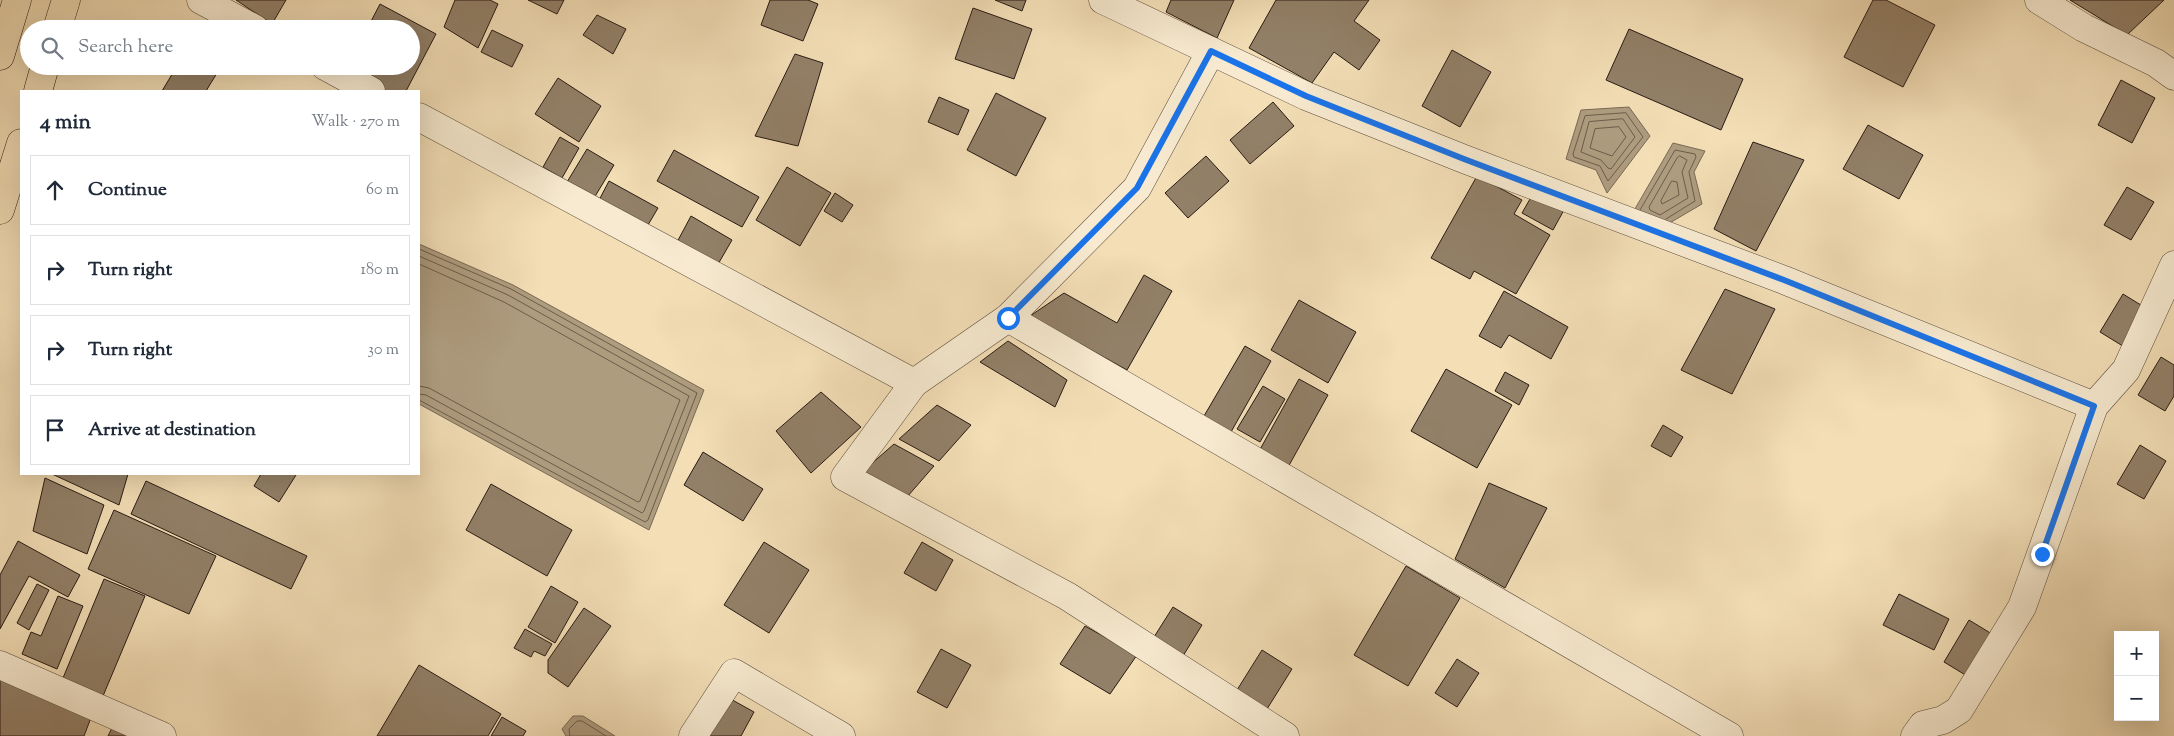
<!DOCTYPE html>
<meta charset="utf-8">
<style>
:root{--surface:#fff;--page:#f6f6f7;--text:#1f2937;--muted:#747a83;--line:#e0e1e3}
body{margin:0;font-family:"Sorts Mill Goudy",serif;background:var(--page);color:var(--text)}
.controls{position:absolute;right:15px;bottom:15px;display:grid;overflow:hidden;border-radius:0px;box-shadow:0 5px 20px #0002}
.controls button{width:45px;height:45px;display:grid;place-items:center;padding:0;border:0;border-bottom:1px solid var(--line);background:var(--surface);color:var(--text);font:25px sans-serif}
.stop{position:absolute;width:15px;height:15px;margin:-11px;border:4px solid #1a73e8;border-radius:50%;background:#fff}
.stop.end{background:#1a73e8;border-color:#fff;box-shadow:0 1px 5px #0008}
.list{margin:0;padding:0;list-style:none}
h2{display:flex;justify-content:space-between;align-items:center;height:65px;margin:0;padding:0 20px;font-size:21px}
h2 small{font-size:16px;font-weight:400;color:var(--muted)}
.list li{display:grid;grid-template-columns:32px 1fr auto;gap:15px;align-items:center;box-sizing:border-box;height:70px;margin:0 10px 10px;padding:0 10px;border:1px solid var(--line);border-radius:0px}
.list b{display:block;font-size:19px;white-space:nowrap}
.list em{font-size:16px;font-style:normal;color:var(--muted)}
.icon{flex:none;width:28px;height:28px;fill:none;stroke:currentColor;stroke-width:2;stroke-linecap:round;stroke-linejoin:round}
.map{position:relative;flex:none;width:2174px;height:736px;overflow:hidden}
.search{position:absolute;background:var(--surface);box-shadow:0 5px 20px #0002;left:20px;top:20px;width:400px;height:55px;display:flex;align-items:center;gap:12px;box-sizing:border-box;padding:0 18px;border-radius:28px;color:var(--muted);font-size:19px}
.panel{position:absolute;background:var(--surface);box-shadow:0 5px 20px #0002;left:20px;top:90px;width:400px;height:385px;border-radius:0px}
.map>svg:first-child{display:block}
.water{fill:#ae9c7f;stroke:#796854}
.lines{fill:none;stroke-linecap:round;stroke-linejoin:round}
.shore{stroke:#6c5c4a;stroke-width:1}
.building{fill:#928068;stroke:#291b14}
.street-casing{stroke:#5c4c3c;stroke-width:29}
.highway-casing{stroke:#291b14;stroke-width:29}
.street{stroke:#f7ead0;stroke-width:28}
.highway{stroke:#f3deb6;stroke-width:28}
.route{stroke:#1a73e8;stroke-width:6}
</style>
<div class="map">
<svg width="2174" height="736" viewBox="0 0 2174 736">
<rect width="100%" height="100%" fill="#f3deb6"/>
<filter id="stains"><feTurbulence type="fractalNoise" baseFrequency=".004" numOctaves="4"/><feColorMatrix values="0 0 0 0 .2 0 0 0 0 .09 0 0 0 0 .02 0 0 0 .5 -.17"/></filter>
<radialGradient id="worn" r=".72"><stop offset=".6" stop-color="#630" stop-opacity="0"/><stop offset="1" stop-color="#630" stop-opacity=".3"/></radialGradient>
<g class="water">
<polygon points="1629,107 1650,136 1607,193 1596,170 1566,159 1581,110"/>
<polygon points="1673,143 1705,151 1694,172 1702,204 1661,228 1632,214"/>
<polygon points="419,244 513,285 704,390 649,530 419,404"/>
<polygon points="573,716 583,716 615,736 566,736 562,729"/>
</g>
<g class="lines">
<g class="shore">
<polygon points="1626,113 1643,137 1608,181 1600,166 1574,157 1573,154 1585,116"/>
<polygon points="1623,119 1635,137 1611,169 1608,168 1601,160 1581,152 1589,122"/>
<polygon points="1619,127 1626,137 1612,156 1590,148 1595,129"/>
<polygon points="1680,156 1687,160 1682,172 1688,198 1660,215 1650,210 1649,207 1677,158"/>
<polygon points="1672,181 1677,182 1679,195 1662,204 1661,201"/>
<polyline points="1640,210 1675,150 1695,154 1696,157 1689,172 1695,201 1666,219"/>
<polyline points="419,249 511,289 697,393 648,520 645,522 419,400"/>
<polyline points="419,256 508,295 689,396 644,511 642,513 426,395 419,394"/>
<polyline points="419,264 504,302 680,400 640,501 638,502 429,388 419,386"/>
<polyline points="570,736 569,729 577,721 582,721 606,736"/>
</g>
</g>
<g class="building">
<polygon points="236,0 286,0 272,24"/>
<polygon points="455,0 490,0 498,4 478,48 444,27"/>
<polygon points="528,0 564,0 557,14"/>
<polygon points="770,0 808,0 818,4 803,41 761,25"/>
<polygon points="995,0 1026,0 1022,11"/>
<polygon points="1171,0 1234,0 1217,38 1166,12"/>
<polygon points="1276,0 1369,0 1354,21 1380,40 1359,70 1334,52 1312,83 1249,48"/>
<polygon points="1873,0 1886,0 1935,25 1903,87 1844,57"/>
<polygon points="2070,0 2164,0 2127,35"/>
<polygon points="380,4 436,34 406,91 377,91 347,66 411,66 411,29 367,29"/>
<polygon points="973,8 1032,29 1014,79 955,59"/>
<polygon points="597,15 626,29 613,54 583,35"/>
<polygon points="1629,29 1743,79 1721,130 1606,80"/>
<polygon points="492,30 523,45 512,67 481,52"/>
<polygon points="1452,50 1491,72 1460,127 1422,106"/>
<polygon points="795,54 823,63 798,146 755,136"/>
<polygon points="177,66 205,66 217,73 206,91 162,91"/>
<polygon points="558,78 601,106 579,142 535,114"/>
<polygon points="2121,80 2155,98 2132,143 2098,125"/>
<polygon points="996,93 1046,118 1016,176 967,150"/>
<polygon points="939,97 969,110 958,135 928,122"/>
<polygon points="1273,102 1294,126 1250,164 1230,140"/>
<polygon points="1868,125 1923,155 1899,199 1843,169"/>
<polygon points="560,137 579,148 562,178 543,167"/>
<polygon points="1753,142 1804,160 1756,251 1714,229"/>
<polygon points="587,149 614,165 591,203 564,187"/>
<polygon points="674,150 759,197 742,227 657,181"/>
<polygon points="1206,156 1229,181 1188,218 1165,193"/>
<polygon points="787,167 831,193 800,246 756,220"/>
<polygon points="1477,176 1522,200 1514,214 1550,235 1516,294 1474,271 1470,279 1431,258"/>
<polygon points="609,181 658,208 645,230 597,204"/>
<polygon points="2127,187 2154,202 2131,240 2104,225"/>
<polygon points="1534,192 1564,210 1553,230 1522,213"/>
<polygon points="835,193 853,205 842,222 824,211"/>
<polygon points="691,216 732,240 717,266 676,244"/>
<polygon points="1144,275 1172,291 1127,370 1030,316 1064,293 1117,323"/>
<polygon points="1725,289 1775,309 1732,394 1681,370"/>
<polygon points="1504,291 1568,327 1551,359 1509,335 1501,348 1479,336"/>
<polygon points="2123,294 2149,310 2126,348 2100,332"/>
<polygon points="1299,300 1356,332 1328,383 1271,350"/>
<polygon points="1008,341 1067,380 1055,407 980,362"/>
<polygon points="1245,346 1271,361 1231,432 1204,416"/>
<polygon points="2161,357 2174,365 2174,396 2165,411 2138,395"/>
<polygon points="1446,369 1512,405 1477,468 1411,431"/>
<polygon points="1505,372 1529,385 1519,405 1495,391"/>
<polygon points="1299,379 1328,395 1287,469 1258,453"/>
<polygon points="1263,386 1285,399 1260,442 1237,429"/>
<polygon points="821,392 861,427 811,473 776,431"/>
<polygon points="937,405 971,425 939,461 899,439"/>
<polygon points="1663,425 1683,437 1671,457 1651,446"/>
<polygon points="894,444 934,466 907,497 862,472"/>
<polygon points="2140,445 2166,461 2144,499 2117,484"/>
<polygon points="703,452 763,489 743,521 684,485"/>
<polygon points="52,474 128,474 119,505"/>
<polygon points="261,474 295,474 296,475 279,502 254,486"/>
<polygon points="45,478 104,505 87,554 33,531"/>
<polygon points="146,481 307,556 291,589 131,514"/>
<polygon points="1489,483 1547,508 1505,588 1455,559"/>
<polygon points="491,484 572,530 547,576 466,530"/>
<polygon points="114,510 216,556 189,614 88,569"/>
<polygon points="18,541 80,575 68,597 29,576 0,629 0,575"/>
<polygon points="764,542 809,570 769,633 724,605"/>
<polygon points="922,542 953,560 936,591 904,573"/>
<polygon points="1406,566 1460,598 1408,686 1354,655"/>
<polygon points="104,579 145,596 103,696 63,678"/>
<polygon points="37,584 49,590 29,630 17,623"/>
<polygon points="551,586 578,602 555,643 528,627"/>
<polygon points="1899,594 1949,619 1934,650 1883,625"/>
<polygon points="58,596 83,606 57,669 22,654 31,632 41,636"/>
<polygon points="1173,607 1202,625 1183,656 1154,637"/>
<polygon points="584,608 611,626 568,687 548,673 548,660"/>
<polygon points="1969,620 1997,637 1972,679 1944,662"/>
<polygon points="1085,626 1137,655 1110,694 1060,664"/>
<polygon points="525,629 552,644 545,656 534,651 531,657 514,648"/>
<polygon points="941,649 971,665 947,708 917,692"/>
<polygon points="1262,650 1292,669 1267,709 1237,690"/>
<polygon points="1457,659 1479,673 1457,707 1435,693"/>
<polygon points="419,665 501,714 488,736 377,736"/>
<polygon points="0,678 92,715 84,736 0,736"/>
<polygon points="727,697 754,712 741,736 705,736"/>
<polygon points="502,717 526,731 523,736 491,736"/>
<polygon points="115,722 148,736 108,736"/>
</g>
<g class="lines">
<defs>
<g id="street">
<polyline points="201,0 255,29"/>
<polyline points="1103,0 1306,96 1464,159 1784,280 2094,406"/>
<polyline points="2039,0 2084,28 2156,63 2174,76"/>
<polyline points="325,66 371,91"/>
<polyline points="419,117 914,383 1008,318 1137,188 1211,51"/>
<path d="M1008 318C1248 459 1490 595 1729 736"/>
<polyline points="914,383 845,477 1067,596 1285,736"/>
<polyline points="0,665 162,736"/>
<polyline points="693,736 734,673 841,736"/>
<polyline points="1915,736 1923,725 1943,720 1959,710 2022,607 2094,406 2126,370 2174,265"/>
</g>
<g id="highway">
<polyline points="57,29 66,0"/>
<polyline points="0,56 17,0"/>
<polyline points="38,91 45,66"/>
<polyline points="0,210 21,143"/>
</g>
</defs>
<use href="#street" class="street-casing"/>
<use href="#highway" class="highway-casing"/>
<use href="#street" class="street"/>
<use href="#highway" class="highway"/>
</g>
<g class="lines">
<polyline class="route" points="1008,318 1137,188 1211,51 1306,96 1464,159 1784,280 2094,406 2042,554"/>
</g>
<rect width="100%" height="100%" filter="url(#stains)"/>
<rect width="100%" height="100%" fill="url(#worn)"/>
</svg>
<div class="controls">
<button>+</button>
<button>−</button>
</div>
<div class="stop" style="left:1008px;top:318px"></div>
<div class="stop end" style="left:2042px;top:554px"></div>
<div class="search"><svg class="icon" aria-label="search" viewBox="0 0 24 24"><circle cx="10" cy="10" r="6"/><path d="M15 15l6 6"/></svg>Search here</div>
<section class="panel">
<h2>4 min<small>Walk · 270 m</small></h2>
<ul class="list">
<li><svg class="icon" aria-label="ahead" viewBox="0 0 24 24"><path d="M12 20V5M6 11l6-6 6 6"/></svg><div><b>Continue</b></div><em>60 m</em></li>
<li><svg class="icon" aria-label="right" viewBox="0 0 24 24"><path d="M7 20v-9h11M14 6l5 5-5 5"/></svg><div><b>Turn right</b></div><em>180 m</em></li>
<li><svg class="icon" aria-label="right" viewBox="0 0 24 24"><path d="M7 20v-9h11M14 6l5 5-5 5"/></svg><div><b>Turn right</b></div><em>30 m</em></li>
<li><svg class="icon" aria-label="arrive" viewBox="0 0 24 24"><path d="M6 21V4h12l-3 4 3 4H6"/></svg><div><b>Arrive at destination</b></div></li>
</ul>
</section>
</div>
